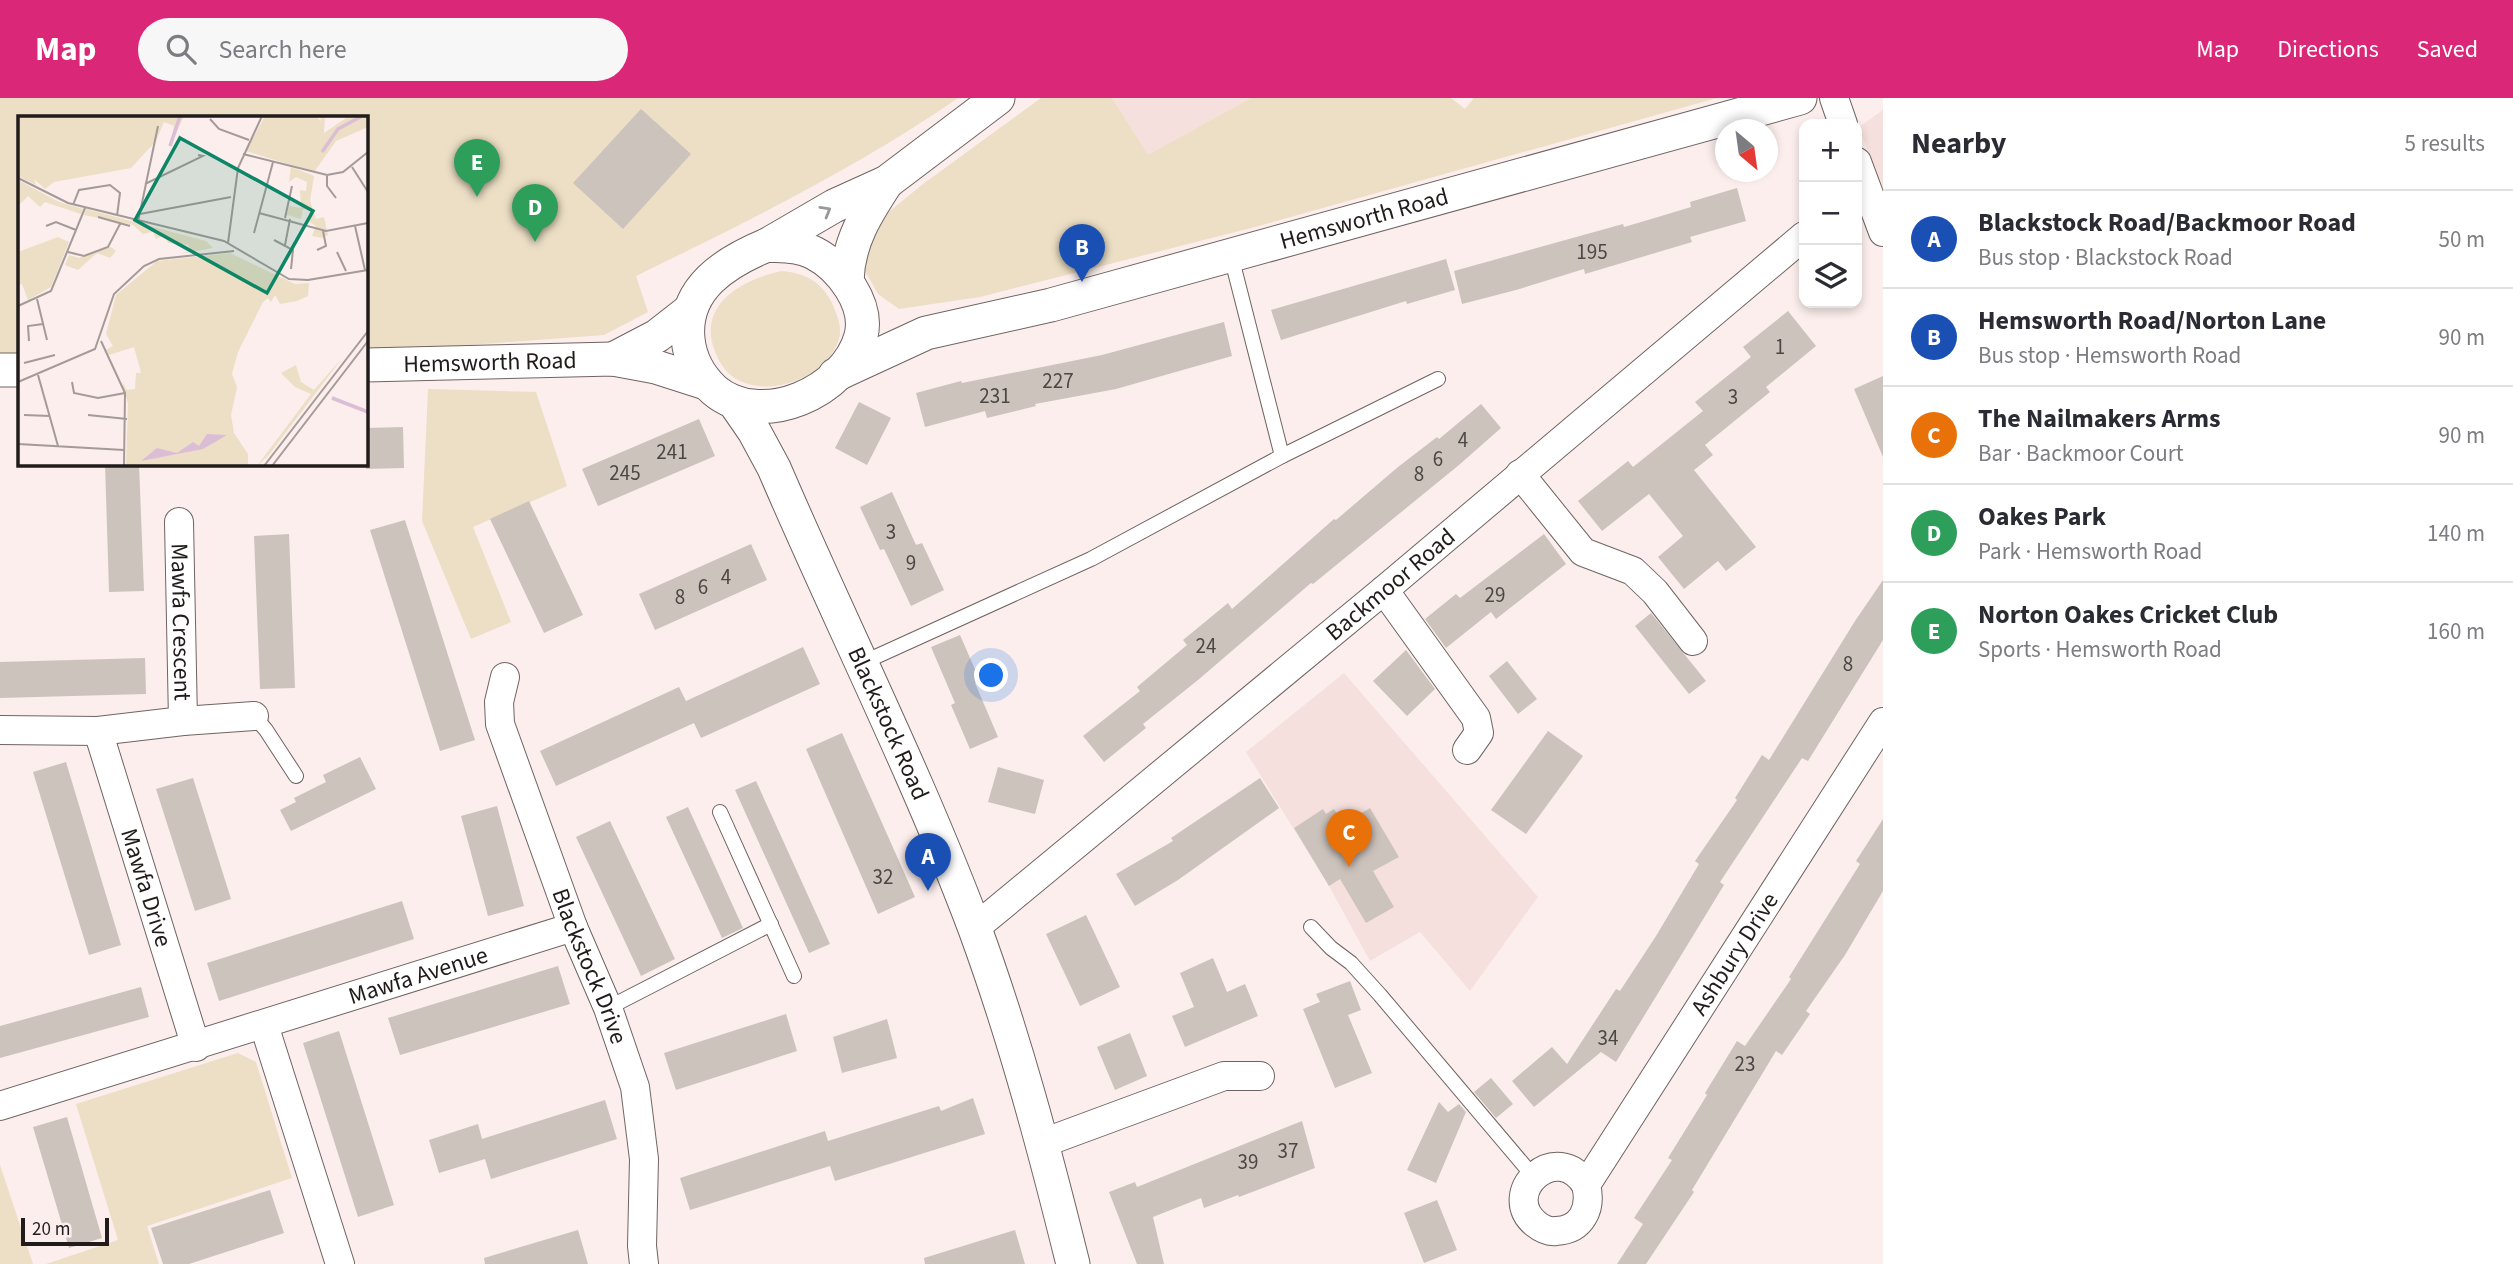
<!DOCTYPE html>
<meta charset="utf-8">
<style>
:root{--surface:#fff;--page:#f7f7f7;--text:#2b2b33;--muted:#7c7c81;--line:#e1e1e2;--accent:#db2777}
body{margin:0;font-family:"Source Sans 3",sans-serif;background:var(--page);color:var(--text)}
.controls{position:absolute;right:21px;top:21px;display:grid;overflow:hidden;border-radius:14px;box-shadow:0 4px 10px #0003}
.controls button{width:63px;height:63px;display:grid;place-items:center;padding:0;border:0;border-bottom:2px solid var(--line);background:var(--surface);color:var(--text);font:35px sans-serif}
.compass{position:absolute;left:1715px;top:21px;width:63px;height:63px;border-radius:50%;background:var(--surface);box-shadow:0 4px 10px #0003;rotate:151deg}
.scale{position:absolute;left:21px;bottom:18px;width:88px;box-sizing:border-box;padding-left:7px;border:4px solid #211c1b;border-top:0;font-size:19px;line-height:24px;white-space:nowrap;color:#211c1b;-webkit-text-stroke:5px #fbeeec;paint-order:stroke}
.you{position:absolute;left:992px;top:578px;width:24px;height:24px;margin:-18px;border:5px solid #fff;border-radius:50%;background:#1a73e8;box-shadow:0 0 0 10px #1a73e833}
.badge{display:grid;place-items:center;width:46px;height:46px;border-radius:50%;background:var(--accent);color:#fff;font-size:23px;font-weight:700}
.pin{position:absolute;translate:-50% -58px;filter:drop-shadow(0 2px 4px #0008)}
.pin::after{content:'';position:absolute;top:37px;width:24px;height:21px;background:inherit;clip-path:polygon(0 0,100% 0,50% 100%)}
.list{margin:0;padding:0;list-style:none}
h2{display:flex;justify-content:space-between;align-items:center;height:91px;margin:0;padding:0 28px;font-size:30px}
h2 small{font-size:23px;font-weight:400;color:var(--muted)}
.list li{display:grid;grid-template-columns:46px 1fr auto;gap:21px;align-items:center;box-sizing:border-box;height:98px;padding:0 28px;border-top:2px solid var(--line)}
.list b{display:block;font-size:26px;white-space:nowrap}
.list p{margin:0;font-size:23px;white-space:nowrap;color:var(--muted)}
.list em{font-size:23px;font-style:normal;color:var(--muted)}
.icon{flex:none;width:38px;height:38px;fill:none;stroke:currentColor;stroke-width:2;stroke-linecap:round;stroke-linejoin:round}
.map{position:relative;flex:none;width:1883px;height:1166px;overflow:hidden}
header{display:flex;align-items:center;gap:42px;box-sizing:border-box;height:98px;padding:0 35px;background:var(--accent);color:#fff}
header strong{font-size:33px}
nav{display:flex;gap:38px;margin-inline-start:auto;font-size:24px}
.search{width:490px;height:63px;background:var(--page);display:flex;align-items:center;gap:18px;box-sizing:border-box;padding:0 24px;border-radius:38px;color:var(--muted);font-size:26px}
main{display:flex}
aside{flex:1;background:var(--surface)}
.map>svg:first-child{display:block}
.built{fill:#f6e0dd}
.green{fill:#ecdfc5}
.building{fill:#cdc3bd}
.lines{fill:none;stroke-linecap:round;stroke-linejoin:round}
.service-casing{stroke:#6f6462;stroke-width:16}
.minor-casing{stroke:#6f6462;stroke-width:30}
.tertiary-casing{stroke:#6f6462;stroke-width:35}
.service{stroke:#fff;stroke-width:14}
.minor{stroke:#fff;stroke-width:28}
.tertiary{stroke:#fff;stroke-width:33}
.oneway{stroke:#9b9998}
.labels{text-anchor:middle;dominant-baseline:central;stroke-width:5;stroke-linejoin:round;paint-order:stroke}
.number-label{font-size:21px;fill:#4c4644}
.street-label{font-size:24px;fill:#211c1b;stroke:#fbeeec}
.inset-river{fill:none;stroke:#dcbdd6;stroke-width:3.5}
.inset-road{fill:none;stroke:#a49a98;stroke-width:2}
.view{fill:#0c8666;fill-opacity:0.15;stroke:#0c8666;stroke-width:3.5}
.inset-edge{fill:none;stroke:#211c1b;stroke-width:3.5}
</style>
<header>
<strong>Map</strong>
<div class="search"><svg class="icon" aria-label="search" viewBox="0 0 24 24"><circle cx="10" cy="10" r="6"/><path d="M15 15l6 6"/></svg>Search here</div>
<nav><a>Map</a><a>Directions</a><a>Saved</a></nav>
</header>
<main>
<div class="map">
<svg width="1883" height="1166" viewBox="0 0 1883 1166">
<rect width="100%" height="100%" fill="#fbeeec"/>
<g class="built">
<polygon points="1112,0 1251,0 1148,58"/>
<polygon points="1883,12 1883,94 1859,29"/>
<polygon points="1344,575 1538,799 1470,893 1420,834 1370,863 1329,788 1246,654"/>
</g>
<g class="green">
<path d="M0 0H958C857 70 746 124 636 178L648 214 604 237 430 250 366 251V19H19V256H0Z"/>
<polygon points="1041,0 1112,0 1148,57 1251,0 1451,0 1465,11 1474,0 1717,0 1255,129 980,199 899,211 878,196 860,164 874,126 923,86"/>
<path d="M781 173C805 175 821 183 832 205 836 215 841 225 840 236 833 276 775 300 740 283 729 278 721 268 716 256 695 208 741 182 781 173Z"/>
<polygon points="428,291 536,294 567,388 473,429 511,524 471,541 422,423"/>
<polygon points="238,955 256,964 292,1080 147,1128 159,1166 46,1166 118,1142 76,1006"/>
<polygon points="0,1067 33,1166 0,1166"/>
</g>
<g class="building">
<polygon points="641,11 691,56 623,131 573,85"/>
<polygon points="1737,90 1746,123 1690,139 1692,144 1585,176 1584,171 1516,192 1462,206 1454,173 1623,126 1624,129 1658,119 1691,109 1690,104"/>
<polygon points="1446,161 1455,192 1407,206 1406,203 1281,242 1271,212"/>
<polygon points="1788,213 1816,248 1766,289 1770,294 1705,347 1713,357 1694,372 1756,449 1726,473 1718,463 1684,491 1658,459 1683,438 1649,396 1602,433 1578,403 1628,363 1633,369 1703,313 1695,304 1751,259 1743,249"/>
<polygon points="1224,224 1232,258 1116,291 1035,306 1036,308 987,320 985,313 925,329 916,295 961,283 962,285 1102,257"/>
<polygon points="1883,278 1883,359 1854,291"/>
<polygon points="859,304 891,320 867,367 835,350"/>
<polygon points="1481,306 1501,330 1459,367 1313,486 1311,485 1198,582 1143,626 1146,630 1104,664 1083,638 1140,593 1137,589 1187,547 1183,542 1228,505 1232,511 1334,421 1336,422 1398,369 1437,339 1439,341"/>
<polygon points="699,321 715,358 598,408 582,371"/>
<polygon points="403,329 404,370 366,371 366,330"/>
<polygon points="105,366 139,366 144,493 109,494"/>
<polygon points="892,394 916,447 922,445 944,492 911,508 884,451 880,452 860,409"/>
<polygon points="529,403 583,517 544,535 490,421"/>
<polygon points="405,422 475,642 440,653 370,432"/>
<polygon points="289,436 295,590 260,591 254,438"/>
<polygon points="1544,436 1566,466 1496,521 1491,514 1446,550 1425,521 1456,496 1460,500"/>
<polygon points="751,446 767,482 655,532 639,496"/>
<polygon points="1883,482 1883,542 1808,663 1802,660 1720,784 1724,787 1616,964 1601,954 1534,1009 1512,983 1552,949 1567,966 1616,891 1620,893 1656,838 1699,766 1695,763 1737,702 1735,700 1762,657 1769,662 1855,523"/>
<polygon points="1651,515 1706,583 1689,596 1635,528"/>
<polygon points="960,537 980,583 975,585 998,639 970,651 951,607 955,605 931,549"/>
<polygon points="803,549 820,586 701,640 694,625 556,688 540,653 679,589 686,603"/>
<polygon points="1406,552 1435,591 1407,618 1373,583"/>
<polygon points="145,560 146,596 0,600 0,564"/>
<polygon points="1507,563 1537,601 1518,616 1489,578"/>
<polygon points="1548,633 1583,658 1526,736 1491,712"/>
<polygon points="842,635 915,799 878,816 806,651"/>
<polygon points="360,659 376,691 291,733 280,712 296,704 294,700 326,684 323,677"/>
<polygon points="66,664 121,847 89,857 33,674"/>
<polygon points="998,669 1044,682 1035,716 988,704"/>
<polygon points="193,680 231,801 195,813 156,691"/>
<polygon points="1260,680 1279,710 1178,782 1135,808 1116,776 1173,743 1171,740"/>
<polygon points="756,683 830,846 809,855 735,692"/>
<polygon points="497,708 524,808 488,818 461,718"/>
<polygon points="688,709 743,830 722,840 666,719"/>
<polygon points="1370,710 1399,759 1373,773 1394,809 1366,825 1340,781 1329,788 1294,730 1323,711 1326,716 1334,711 1343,726"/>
<polygon points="1883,721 1883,793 1845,857 1806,913 1810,916 1782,957 1776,953 1692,1092 1694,1094 1646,1166 1617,1166 1643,1126 1634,1120 1672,1062 1668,1060 1707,997 1705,995 1737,943 1745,948 1791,881 1789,879 1860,766 1856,763"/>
<polygon points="610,723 675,861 641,878 576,739"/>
<polygon points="402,803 414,841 219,903 207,865"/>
<polygon points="1086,817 1120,889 1080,908 1046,836"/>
<polygon points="1213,860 1227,894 1245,886 1258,918 1185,949 1172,918 1194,909 1180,875"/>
<polygon points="558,868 570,906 400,957 388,920"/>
<polygon points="1350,883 1361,912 1348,917 1372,975 1335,990 1303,911 1320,904 1316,896"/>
<polygon points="141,889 149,919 0,960 0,928"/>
<polygon points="786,916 797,953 676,992 664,955"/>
<polygon points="887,921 897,960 842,975 833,939"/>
<polygon points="339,933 394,1107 358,1119 303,945"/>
<polygon points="1130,935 1147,978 1115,992 1097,949"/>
<polygon points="1491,980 1513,1006 1496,1020 1474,994"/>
<polygon points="973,1000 985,1036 835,1083 830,1068 690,1112 680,1080 825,1033 828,1043 939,1008 941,1013"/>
<polygon points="605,1002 617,1041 491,1081 485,1061 439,1075 429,1042 478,1026 482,1041"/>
<polygon points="1439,1004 1448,1014 1459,1006 1466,1014 1436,1085 1407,1072"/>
<polygon points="67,1019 102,1140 69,1150 33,1029"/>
<polygon points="1302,1023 1315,1070 1239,1099 1238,1097 1204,1110 1201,1100 1153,1119 1164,1166 1137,1166 1109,1094 1135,1084 1137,1089"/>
<polygon points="270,1092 284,1135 189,1166 163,1166 151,1130"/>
<polygon points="1437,1102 1457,1152 1424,1165 1404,1115"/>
<polygon points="578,1132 588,1166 485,1166 484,1160"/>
<polygon points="1015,1132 1025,1166 925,1166 924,1160"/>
</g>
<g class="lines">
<defs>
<g id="service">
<polyline points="1231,158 1282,358"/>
<polyline points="862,565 1091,461 1282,358 1438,281"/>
<polyline points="254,618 266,632 296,678"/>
<polyline points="720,714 794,878"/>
<polyline points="1311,829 1331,850 1351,865 1380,897 1533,1078"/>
<polyline points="608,910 771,826"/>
</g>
<g id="minor">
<polyline points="1834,0 1843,26"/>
<polyline points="1857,64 1883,134"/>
<polyline points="1520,376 1583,454 1633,473 1655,494 1693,543"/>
<path id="s1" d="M179 424 183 623"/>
<polyline points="1384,492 1476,620 1479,635 1467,652"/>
<path id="s2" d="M505 579 499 604 500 626 573 829 608 910 635 989 644 1061 642 1148 644 1166"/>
<polyline points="0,632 98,633 183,623 254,618"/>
<path id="s3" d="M98 633 196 949"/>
<path id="s4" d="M975 830 1384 492 1804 138"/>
<polyline points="264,927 340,1166"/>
<path id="s5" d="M0 1008 573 829"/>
<polyline points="1043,1045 1224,978 1260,978"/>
<path id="s6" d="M1586 1087C1557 1040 1498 1095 1536 1126 1541 1130 1548 1134 1556 1133 1582 1132 1592 1110 1586 1087L1883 624"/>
</g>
<g id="tertiary">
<path d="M767 147C783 148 799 147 814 155 841 169 869 206 861 238 846 294 761 332 714 292 699 278 690 261 688 241 683 190 726 164 767 147Z"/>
<polyline points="767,147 834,108 887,84 998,0"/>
<path d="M847 183C848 144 866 116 887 84"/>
<polyline points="613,261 657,238 689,213"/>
<path id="s7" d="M366 267 613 261 656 269 706 285"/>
<polyline points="0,272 19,272"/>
<path id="s8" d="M835 277 926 235 1051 207 1800 0"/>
<path id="s9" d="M734 304 754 333 774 370C840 524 916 674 975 831 1015 940 1045 1053 1073 1166"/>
</g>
</defs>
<use href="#service" class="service-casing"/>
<use href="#minor" class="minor-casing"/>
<use href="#tertiary" class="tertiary-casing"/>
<use href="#service" class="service"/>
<use href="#minor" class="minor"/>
<use href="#tertiary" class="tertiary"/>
</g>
<defs><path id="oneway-chevron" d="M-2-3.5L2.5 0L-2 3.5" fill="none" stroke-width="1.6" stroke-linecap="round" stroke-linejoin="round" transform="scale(1.75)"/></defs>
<use class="oneway" href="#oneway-chevron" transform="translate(826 113) rotate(-30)"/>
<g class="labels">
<g class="number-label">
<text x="1592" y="154">195</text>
<text x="1780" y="249">1</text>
<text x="1058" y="283">227</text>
<text x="995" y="298">231</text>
<text x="1733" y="299">3</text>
<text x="1463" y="342">4</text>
<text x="672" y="354">241</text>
<text x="1438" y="361">6</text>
<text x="625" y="375">245</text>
<text x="1419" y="376">8</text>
<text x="891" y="434">3</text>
<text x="911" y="465">9</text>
<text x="726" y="479">4</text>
<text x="703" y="489">6</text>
<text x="1495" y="497">29</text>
<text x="680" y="499">8</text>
<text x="1206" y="548">24</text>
<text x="1848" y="566">8</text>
<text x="883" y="779">32</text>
<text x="1608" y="940">34</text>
<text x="1745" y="966">23</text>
<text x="1288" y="1053">37</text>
<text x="1248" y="1064">39</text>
</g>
<g class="street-label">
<text stroke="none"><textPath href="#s8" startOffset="553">Hemsworth Road</textPath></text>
<text stroke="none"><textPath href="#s7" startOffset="124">Hemsworth Road</textPath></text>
<text stroke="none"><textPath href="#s4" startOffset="539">Backmoor Road</textPath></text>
<text stroke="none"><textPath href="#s1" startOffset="100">Mawfa Crescent</textPath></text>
<text stroke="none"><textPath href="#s9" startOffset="357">Blackstock Road</textPath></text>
<text stroke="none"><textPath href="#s3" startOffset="164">Mawfa Drive</textPath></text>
<text stroke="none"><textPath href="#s6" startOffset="476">Ashbury Drive</textPath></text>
<text stroke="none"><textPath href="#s2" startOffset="306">Blackstock Drive</textPath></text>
<text stroke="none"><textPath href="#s5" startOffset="438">Mawfa Avenue</textPath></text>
</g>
</g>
<g transform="translate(18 18)">
<rect width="350" height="350" fill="#fbeeec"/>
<path d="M0 0H166L152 31 156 10 146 6 138 25 113 52 36 66 27 73 16 63 18 69 0 60ZM247 0H297L303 5 302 0H307L306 17 331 0H350V11L318 25 296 56 228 35ZM273 51 296 60 292 85 298 103 306 101 310 119 305 122 294 120 298 110 290 105 292 94 285 93 283 103 269 99 271 90 283 92 282 74 288 75 289 66 278 61 271 66ZM0 64 41 86 65 93 63 98 27 86 22 91 10 80 1 89ZM68 93 188 125 195 132 162 138 171 135V129L150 127 147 119 138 123 135 116 125 118 115 109 66 99ZM40 121 51 126 33 171 10 184 4 168 0 169V136ZM93 131 98 135 92 142 79 137 60 154 47 149 51 139 61 142ZM212 137 277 168 291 167 290 180 279 185 262 188 257 179 253 186 250 182 245 186 220 236 214 258 219 271 213 299 216 317 230 338V350H108L110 288 104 266 109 274 117 273 118 257H123L116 231 91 239 88 234 95 230 88 218 98 179 139 145ZM325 241 250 340 239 350 293 278 277 271 263 257 278 249 283 266 296 274Z" fill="#ecdfc5"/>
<path d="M189 318 209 319 185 333 123 345 139 332 159 337 175 326 181 330Z" fill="#dcbdd6"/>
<path class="inset-river" d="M152 30 162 0M304 36 320 13 344 0M314 282 350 296"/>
<path class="inset-road" d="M192 3 201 13 231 24M225 38 309 59 325 56 350 36M334 51 350 76M309 59V70L318 82M0 62 50 87 206 125 271 163 290 164 350 154M127 68 185 40 180 39M55 89 61 74 92 69 102 77 99 100M241 97 308 115 350 107M122 98 213 81M80 101 112 110M267 102 274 70M120 106 140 10M28 110 38 106 58 114M337 110 347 154M236 117 255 46M256 124 275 134 273 153M210 127 220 52 244 0M267 129 272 103M299 134 308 130 305 115M50 136 66 140 90 131 102 108M319 136 328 155M19 183 29 224M0 190 33 175 67 92M11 225 10 210 25 208M83 225 107 277 106 350M6 247 37 239M20 259 40 330M0 266 77 233 96 178 126 150 141 143 216 135M54 266 56 277 80 282 107 277M6 299 32 300M70 299 109 303M0 328 106 334M246 350 350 215M254 350 350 225"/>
<path class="view" d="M162 22 295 95 249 177 117 104Z"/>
<rect width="350" height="350" class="inset-edge"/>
</g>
</svg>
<div class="controls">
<button>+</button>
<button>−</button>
<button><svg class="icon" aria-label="layers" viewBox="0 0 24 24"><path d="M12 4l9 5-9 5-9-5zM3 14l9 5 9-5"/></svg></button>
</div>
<svg class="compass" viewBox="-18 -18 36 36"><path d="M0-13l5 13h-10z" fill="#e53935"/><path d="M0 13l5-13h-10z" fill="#7c7c81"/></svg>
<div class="scale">20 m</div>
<div class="you"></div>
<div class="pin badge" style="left:928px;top:793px;background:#1a4fb4">A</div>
<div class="pin badge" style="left:1082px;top:184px;background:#1a4fb4">B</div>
<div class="pin badge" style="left:1349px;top:769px;background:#e8710a">C</div>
<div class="pin badge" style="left:535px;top:144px;background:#2e9e5b">D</div>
<div class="pin badge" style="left:477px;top:99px;background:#2e9e5b">E</div>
</div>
<aside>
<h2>Nearby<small>5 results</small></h2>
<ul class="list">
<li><span class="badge" style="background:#1a4fb4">A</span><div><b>Blackstock Road/Backmoor Road</b><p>Bus stop · Blackstock Road</p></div><em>50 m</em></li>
<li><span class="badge" style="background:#1a4fb4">B</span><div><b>Hemsworth Road/Norton Lane</b><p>Bus stop · Hemsworth Road</p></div><em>90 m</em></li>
<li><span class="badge" style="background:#e8710a">C</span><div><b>The Nailmakers Arms</b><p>Bar · Backmoor Court</p></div><em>90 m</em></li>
<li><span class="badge" style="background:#2e9e5b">D</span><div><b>Oakes Park</b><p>Park · Hemsworth Road</p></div><em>140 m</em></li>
<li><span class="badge" style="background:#2e9e5b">E</span><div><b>Norton Oakes Cricket Club</b><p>Sports · Hemsworth Road</p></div><em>160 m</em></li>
</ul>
</aside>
</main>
